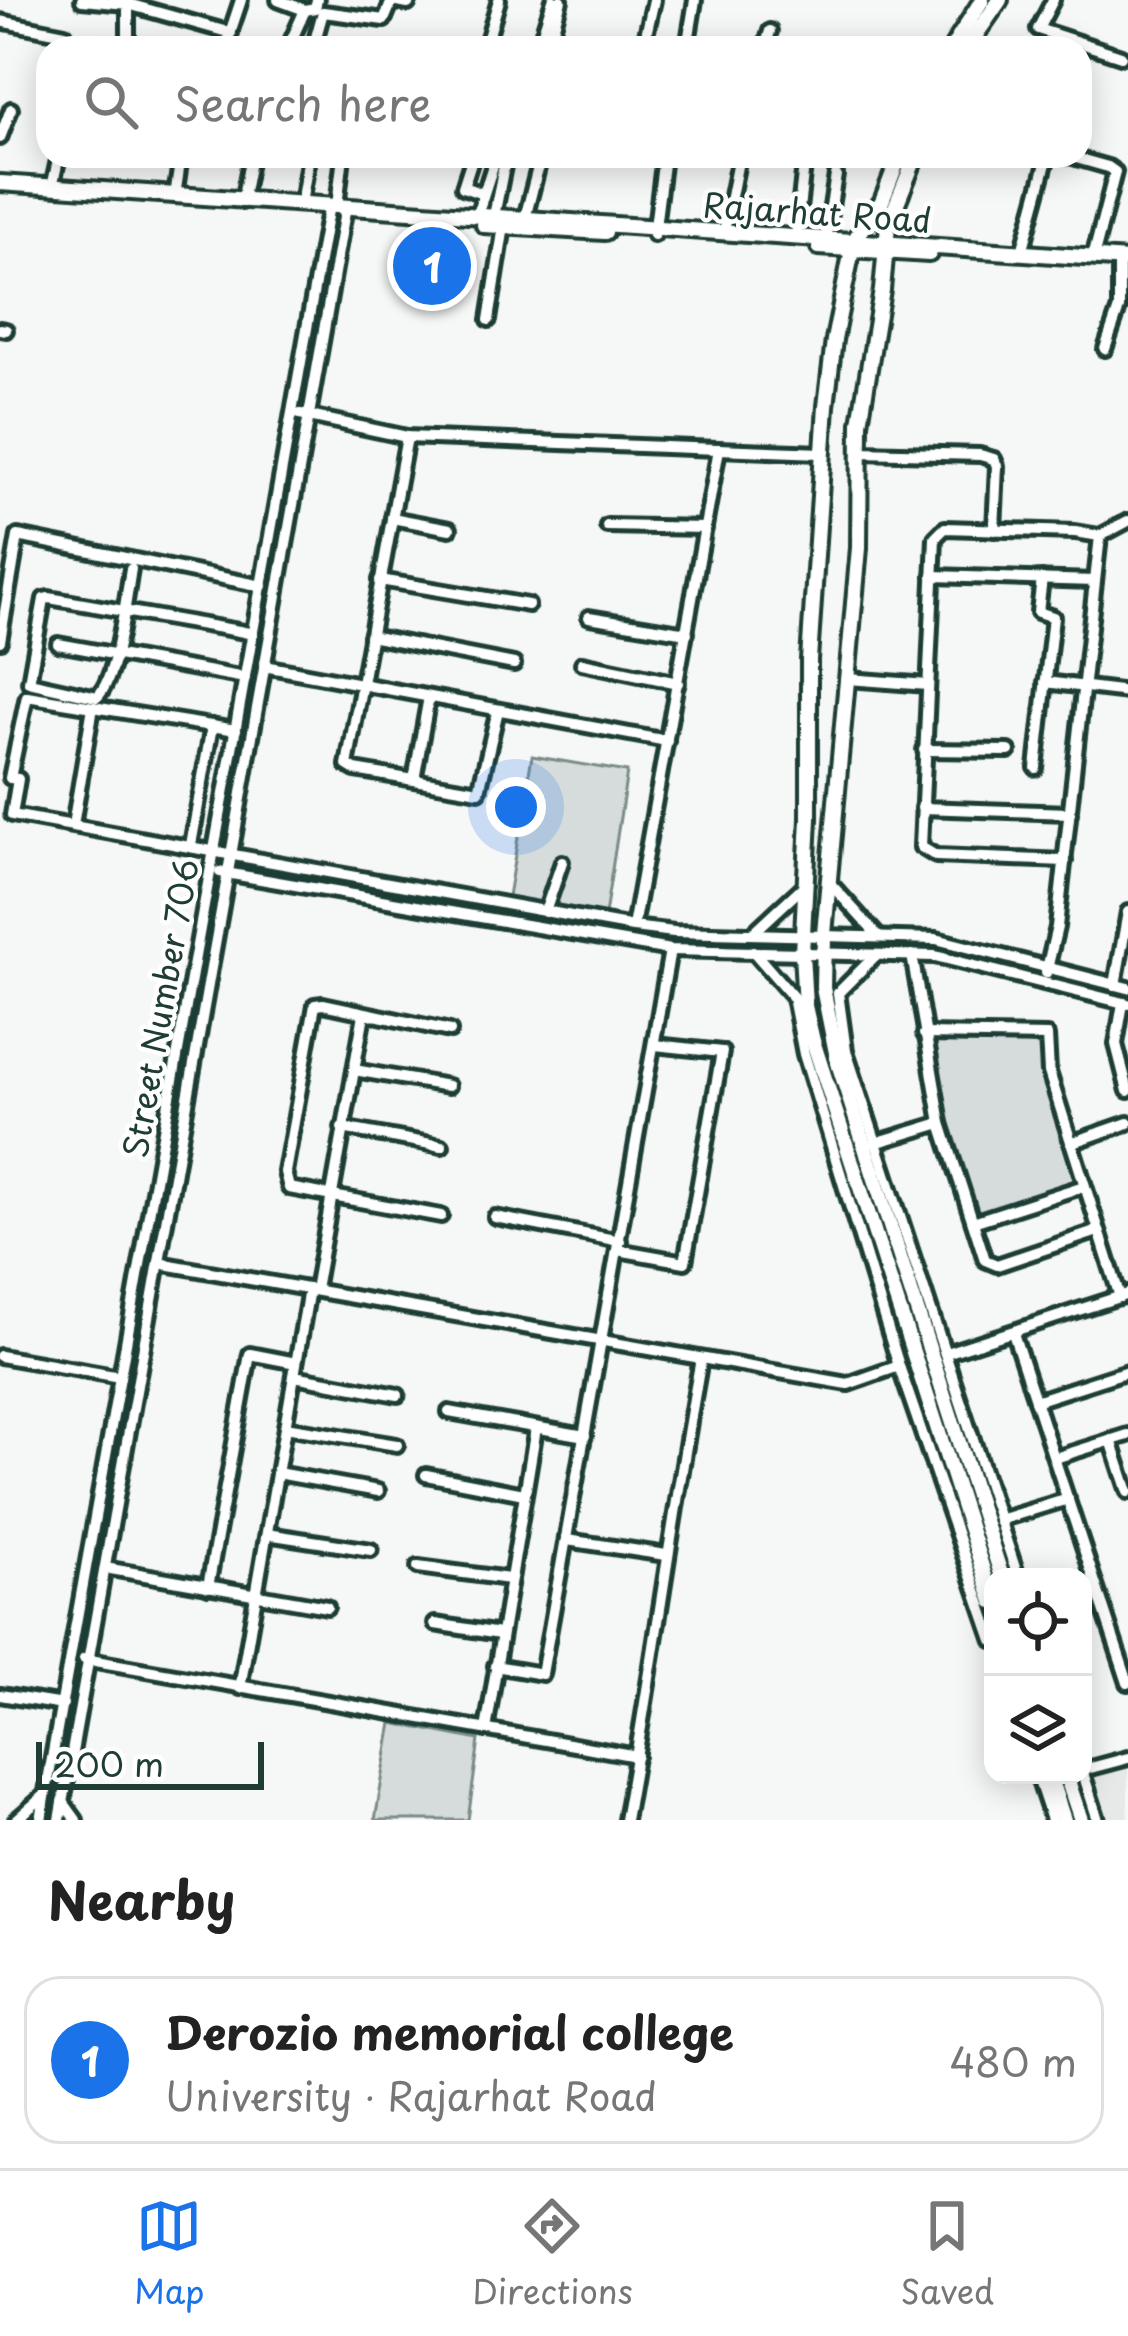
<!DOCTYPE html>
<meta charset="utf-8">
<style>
:root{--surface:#fff;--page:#f6f6f6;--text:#222;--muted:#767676;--line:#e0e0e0;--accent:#1a73e8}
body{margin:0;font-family:"Playpen Sans",sans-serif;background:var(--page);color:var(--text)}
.controls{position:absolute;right:36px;bottom:36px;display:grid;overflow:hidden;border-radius:24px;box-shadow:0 6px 30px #0003}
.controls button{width:108px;height:108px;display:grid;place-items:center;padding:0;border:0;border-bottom:3px solid var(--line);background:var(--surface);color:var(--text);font:60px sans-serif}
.scale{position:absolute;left:36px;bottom:30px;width:228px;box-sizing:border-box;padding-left:12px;border:6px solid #1f3d34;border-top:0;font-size:33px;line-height:42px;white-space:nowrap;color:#1f3d34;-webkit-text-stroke:9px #fff;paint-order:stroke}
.you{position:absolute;left:516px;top:807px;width:42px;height:42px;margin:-30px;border:9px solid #fff;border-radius:50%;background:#1a73e8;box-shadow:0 0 0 18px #1a73e833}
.badge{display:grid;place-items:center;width:78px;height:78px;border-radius:50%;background:var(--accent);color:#fff;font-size:39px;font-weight:700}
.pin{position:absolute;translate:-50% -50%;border:6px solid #fff;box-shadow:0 3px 12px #0006}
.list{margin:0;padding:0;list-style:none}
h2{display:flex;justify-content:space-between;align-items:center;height:156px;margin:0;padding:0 48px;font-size:51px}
h2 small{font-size:39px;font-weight:400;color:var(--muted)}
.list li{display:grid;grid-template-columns:78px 1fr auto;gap:36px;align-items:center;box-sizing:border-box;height:168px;margin:0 24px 24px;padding:0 24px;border:3px solid var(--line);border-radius:36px}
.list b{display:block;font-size:45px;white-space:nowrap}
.list p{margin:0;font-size:39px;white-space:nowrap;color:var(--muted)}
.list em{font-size:39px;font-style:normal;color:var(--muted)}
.icon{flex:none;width:66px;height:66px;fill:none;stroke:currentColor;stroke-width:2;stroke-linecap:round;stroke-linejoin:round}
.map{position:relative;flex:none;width:1128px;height:1820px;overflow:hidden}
.search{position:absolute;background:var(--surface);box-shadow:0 6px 30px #0003;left:36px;right:36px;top:36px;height:132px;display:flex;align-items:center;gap:30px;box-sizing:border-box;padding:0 42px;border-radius:36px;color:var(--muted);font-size:45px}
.sheet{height:348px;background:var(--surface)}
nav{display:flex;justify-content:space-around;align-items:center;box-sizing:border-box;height:168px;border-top:3px solid var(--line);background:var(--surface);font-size:33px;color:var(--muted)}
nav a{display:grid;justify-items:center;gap:6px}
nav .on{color:var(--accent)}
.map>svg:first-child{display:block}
.built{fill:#e6e9e8}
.green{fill:#d6dcdb;stroke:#7a8c88;stroke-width:3}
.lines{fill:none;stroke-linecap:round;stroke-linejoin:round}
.minor-casing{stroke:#1f3d34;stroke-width:20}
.major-casing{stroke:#1f3d34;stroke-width:22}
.minor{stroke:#fff;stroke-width:10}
.major{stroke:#fff;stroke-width:14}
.labels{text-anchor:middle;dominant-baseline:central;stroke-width:9;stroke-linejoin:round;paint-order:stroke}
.street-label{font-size:33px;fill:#1f3d34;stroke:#fff}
</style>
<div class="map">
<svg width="1128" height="1820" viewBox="0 0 1128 1820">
<rect width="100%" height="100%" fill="#f6f7f7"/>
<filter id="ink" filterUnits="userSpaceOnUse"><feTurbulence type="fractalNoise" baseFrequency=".00833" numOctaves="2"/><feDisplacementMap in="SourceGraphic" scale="24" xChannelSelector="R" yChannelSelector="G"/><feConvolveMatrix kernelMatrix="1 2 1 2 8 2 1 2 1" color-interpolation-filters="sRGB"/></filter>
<g filter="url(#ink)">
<polygon class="built" points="1128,1761 1128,1820 1102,1820 1087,1773"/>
<g class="green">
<polygon points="532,756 627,772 605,915 508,896"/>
<polygon points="924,1034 1047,1036 1049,1085 1084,1186 973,1222"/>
<polygon points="392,1723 479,1740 468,1820 375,1820"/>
</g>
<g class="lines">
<defs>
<g id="minor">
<polyline points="82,0 128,4 128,48"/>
<polyline points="278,0 305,10 315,8 317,0"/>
<polyline points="1053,0 1038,29 1121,56"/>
<polyline points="128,4 231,33"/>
<polyline points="0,21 65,34"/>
<polyline points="225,48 241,0"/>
<polyline points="288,48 305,10"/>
<polyline points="313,48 323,12 384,20 392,1 408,4 410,0"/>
<polyline points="485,48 499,0"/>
<polyline points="538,48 553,0"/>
<polyline points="548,48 561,0"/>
<polyline points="643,48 654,0"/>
<polyline points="687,48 695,0"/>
<polyline points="765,48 770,31"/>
<polyline points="0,138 11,109"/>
<polyline points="473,156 463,187 483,194"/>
<polyline points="1069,156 1108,167 1115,172 1093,258"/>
<polyline points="52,187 59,156"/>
<polyline points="175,196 181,156"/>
<polyline points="242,202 251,156"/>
<polyline points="301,204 309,156"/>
<polyline points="337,206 343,156"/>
<polyline points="477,215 496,156"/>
<polyline points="494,216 506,156"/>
<polyline points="524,222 541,156"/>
<polyline points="724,232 739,156"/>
<polyline points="654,235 664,156"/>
<polyline points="796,236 805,156"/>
<polyline points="826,238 836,175"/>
<polyline points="1022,252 1048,156"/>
<polyline points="489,320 504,226"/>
<polyline points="0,329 6,330"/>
<polyline points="1105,349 1119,308 1119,265"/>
<polyline points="300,414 407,437 822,453"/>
<polyline points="407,437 347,765 355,770 479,791 498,710"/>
<polyline points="860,452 980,455 994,459 997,466 994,530"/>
<polyline points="392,518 450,529"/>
<polyline points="607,526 705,528"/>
<path d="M131 569C126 598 117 679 97 697L29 682 44 599 49 598 239 631 253 634"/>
<polyline points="933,576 1095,581"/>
<polyline points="380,580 528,605"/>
<polyline points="589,617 687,633"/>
<polyline points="370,636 514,664"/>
<polyline points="0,641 18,536 262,586"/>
<polyline points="58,644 245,678"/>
<polyline points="582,663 678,683"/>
<polyline points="264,666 667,741"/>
<polyline points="848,679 928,685"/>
<polyline points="1045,682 1128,692"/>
<polyline points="93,707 236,730"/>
<polyline points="924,750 1009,751"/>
<polyline points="1036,768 1053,617 1038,612 1042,579"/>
<polyline points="414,780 429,697"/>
<polyline points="922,808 1070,813"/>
<polyline points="73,825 93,707 27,696 10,778 18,779 12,815 633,927 674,932 936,939 1128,988"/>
<polyline points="191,845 212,726"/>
<polyline points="1065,861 936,856 921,847 935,538 945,528 1075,532 1100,536 1128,521"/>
<polyline points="220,872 670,950 935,956 1128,1004"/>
<polyline points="828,881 878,936"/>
<polyline points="545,912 562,862"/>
<polyline points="633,927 719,449"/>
<polyline points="753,933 807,883"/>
<polyline points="753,951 793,997 804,1054 899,1366 993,1640"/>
<polyline points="876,955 838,993 846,1051 1018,1577"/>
<polyline points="912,955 941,1123 985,1260 997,1265 1098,1231"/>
<polyline points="1046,973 1057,927 1100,536"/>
<polyline points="1115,985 1128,912"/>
<polyline points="1123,1003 1116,1044 1128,1091"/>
<polyline points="924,1034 1047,1036 1049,1072 1120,1297"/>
<polyline points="354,1070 448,1086"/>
<polyline points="342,1128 442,1146"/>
<polyline points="875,1143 941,1123"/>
<polyline points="1071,1143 1128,1123"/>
<polyline points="441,1216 289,1188 285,1172 315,1005 323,1004 450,1031"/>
<polyline points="495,1217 620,1241"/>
<polyline points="973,1222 1084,1186"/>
<polyline points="618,1250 685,1262 722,1052 655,1045"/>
<polyline points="159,1263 848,1384 899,1366"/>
<polyline points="315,1290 364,1014"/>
<polyline points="1013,1333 1128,1683"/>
<polyline points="946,1353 1128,1294"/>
<polyline points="0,1356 120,1377"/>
<polyline points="294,1376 398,1395"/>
<polyline points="1035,1401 1128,1371"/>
<polyline points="449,1412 585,1436"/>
<polyline points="285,1427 397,1445"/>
<polyline points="1111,1440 1128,1492"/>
<polyline points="1055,1458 1128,1435"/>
<polyline points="277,1473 378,1491"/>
<polyline points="426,1475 524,1494"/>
<polyline points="999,1520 1068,1499"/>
<polyline points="267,1534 371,1550"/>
<polyline points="567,1540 666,1555"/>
<polyline points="418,1567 509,1579"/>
<polyline points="105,1568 327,1607"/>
<polyline points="208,1587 250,1354 296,1363"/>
<polyline points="435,1624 500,1634"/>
<polyline points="84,1659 637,1756"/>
<polyline points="495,1666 542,1674 670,950"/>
<polyline points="240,1688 309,1289"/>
<polyline points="0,1695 63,1705"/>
<polyline points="486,1730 536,1428"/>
<polyline points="1083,1770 1128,1758"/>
<polyline points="1083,1773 1098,1820"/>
<polyline points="1037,1775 1052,1820"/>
<polyline points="63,1802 76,1820"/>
<polyline points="16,1820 45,1795"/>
<polyline points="41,1820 329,205"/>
<polyline points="60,1820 346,206"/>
<path d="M625 1820C653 1667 673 1512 701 1359"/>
</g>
<g id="major">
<polyline points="952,48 982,0"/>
<polyline points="967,48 1000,0"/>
<polyline points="916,156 888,225 882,290 860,423 859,548 824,934 823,988 838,1063 1002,1577"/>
<polyline points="896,165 882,201 854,240 834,340 826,406 809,660 809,819 802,953 805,1006 813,1041 993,1601"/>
<polyline points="0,183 1128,260"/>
<polyline points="484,225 605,232"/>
<polyline points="819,247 929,254"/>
<polyline points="1049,1775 1064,1820"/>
<polyline points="1066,1775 1081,1820"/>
</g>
</defs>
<use href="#minor" class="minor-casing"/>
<use href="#major" class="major-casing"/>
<use href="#minor" class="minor"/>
<use href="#major" class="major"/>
</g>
</g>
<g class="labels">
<g class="street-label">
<text transform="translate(817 211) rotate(4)">Rajarhat Road</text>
<text transform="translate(159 1008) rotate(-80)">Street Number 706</text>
</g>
</g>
</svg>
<div class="controls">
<button><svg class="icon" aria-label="locate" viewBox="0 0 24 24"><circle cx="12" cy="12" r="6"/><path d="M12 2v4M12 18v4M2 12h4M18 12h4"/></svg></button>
<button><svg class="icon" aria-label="layers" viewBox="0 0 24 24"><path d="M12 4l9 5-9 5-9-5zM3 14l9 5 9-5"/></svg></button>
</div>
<div class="scale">200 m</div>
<div class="you"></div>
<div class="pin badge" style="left:432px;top:266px">1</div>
<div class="search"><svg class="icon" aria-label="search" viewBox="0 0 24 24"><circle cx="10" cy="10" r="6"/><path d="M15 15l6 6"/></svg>Search here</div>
</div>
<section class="sheet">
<h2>Nearby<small></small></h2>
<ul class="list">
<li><span class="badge">1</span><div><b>Derozio memorial college</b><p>University · Rajarhat Road</p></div><em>480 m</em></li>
</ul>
</section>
<nav>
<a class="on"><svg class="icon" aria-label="map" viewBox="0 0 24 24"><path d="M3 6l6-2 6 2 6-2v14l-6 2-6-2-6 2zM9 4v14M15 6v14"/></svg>Map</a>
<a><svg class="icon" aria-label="directions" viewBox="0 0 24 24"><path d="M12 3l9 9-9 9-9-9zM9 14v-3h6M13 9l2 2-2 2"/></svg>Directions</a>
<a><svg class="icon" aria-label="saved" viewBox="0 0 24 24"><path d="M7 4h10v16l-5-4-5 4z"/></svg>Saved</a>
</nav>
